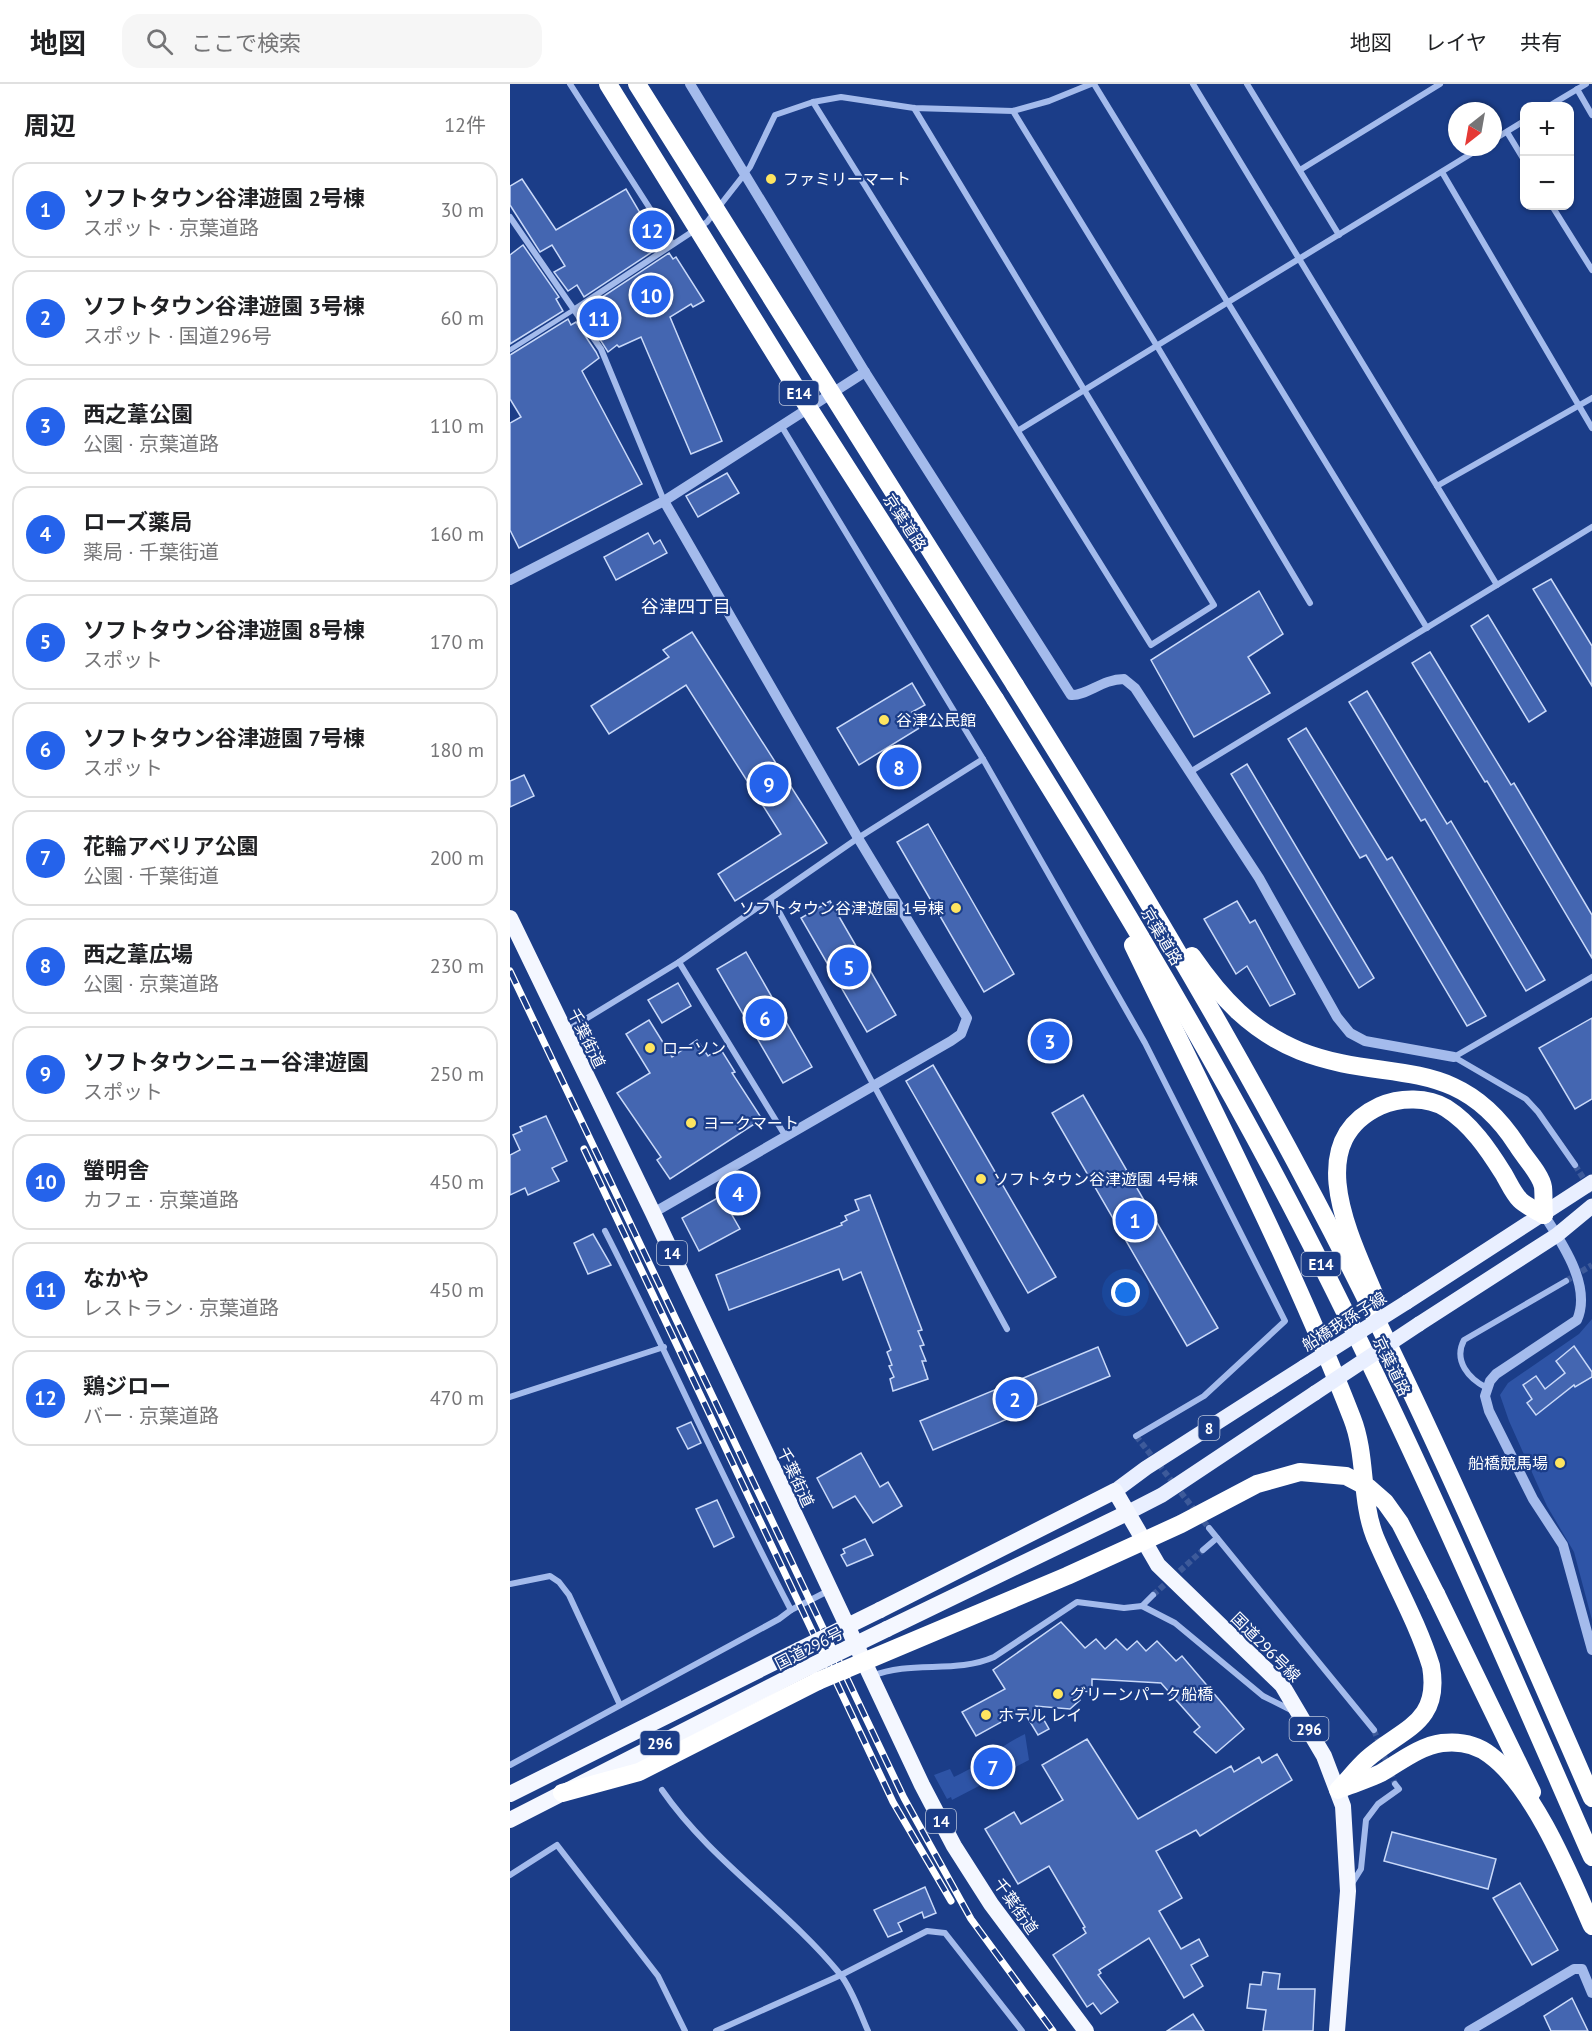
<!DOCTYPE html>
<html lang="ja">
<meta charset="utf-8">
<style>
:root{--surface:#fff;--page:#f6f6f6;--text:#202124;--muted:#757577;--line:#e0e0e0;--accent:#2563eb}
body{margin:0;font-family:"PT Sans","Noto Sans JP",sans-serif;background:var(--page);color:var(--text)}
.controls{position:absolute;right:18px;top:18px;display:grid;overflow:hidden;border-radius:12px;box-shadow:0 2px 4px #0004}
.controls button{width:54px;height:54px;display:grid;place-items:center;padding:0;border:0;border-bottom:2px solid var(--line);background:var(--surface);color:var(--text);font:30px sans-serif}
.compass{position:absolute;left:938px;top:18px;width:54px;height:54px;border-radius:50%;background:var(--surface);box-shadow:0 2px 4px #0004;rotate:211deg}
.you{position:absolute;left:616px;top:1209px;width:21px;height:21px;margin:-15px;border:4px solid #fff;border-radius:50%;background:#1a73e8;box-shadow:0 0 0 9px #1a73e833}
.badge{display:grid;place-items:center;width:39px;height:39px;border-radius:50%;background:var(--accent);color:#fff;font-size:20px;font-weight:700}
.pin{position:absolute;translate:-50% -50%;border:3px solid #fff;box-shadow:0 2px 6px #0006}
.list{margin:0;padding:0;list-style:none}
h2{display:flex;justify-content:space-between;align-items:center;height:78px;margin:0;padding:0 24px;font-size:26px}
h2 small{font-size:20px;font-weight:400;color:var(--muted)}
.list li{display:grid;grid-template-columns:39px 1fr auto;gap:18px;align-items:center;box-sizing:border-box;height:96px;margin:0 12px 12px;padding:0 12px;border:2px solid var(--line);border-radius:18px}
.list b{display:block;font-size:22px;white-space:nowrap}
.list p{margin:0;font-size:20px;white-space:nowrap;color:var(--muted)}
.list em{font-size:20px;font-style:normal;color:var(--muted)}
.icon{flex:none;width:33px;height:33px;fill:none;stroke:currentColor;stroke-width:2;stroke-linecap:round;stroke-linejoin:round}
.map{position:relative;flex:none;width:1082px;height:1947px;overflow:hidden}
header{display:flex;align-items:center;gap:36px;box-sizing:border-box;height:84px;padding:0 30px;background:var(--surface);border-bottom:2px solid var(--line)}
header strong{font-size:28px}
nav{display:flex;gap:33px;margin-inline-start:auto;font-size:21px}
.search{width:420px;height:54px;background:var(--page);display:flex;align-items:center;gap:15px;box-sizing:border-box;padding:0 21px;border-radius:18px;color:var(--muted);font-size:22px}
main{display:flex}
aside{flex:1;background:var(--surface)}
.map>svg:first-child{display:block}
.green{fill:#2e54a6}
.building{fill:#4466b1;stroke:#c9d9f9;stroke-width:1.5}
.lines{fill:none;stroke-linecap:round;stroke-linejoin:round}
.minor-tunnel{stroke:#3d5a9a;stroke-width:6;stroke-dasharray:6 3;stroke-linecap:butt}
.pedestrian{stroke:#a4bbec;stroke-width:5}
.minor{stroke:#a4bbec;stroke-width:6}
.tertiary{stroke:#a4bbec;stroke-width:10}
.primary{stroke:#e9efff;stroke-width:15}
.trunk{stroke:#f4f7ff;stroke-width:16}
.motorway{stroke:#fff;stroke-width:18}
.rail-casing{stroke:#fff;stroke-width:7}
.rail{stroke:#1b3d88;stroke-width:4.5;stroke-dasharray:14;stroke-linecap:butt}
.primary-bridge{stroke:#e9efff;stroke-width:15}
.trunk-bridge{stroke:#f4f7ff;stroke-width:16}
.motorway-bridge{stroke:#fff;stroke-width:18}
.poi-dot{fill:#fee560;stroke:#1b3d88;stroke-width:2}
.labels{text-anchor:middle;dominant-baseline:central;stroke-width:4.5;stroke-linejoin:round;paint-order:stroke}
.shield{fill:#1b3d88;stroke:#bbc5db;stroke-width:1.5}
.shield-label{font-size:15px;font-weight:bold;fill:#fff}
.poi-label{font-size:16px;fill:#fff;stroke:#1b3d88;text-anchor:start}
.street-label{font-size:16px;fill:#fff;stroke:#1b3d88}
.neighbourhood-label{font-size:18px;fill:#fff;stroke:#1b3d88}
</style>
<header>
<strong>地図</strong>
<div class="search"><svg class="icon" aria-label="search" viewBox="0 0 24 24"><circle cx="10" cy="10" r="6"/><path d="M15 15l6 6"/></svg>ここで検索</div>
<nav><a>地図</a><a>レイヤ</a><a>共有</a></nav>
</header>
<main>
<aside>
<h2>周辺<small>12件</small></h2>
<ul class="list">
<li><span class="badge">1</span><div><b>ソフトタウン谷津遊園 2号棟</b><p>スポット · 京葉道路</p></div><em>30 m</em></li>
<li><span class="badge">2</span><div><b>ソフトタウン谷津遊園 3号棟</b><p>スポット · 国道296号</p></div><em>60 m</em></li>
<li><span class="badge">3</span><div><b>西之葦公園</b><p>公園 · 京葉道路</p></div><em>110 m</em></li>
<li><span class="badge">4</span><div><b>ローズ薬局</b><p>薬局 · 千葉街道</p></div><em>160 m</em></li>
<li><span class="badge">5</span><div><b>ソフトタウン谷津遊園 8号棟</b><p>スポット</p></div><em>170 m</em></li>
<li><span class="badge">6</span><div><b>ソフトタウン谷津遊園 7号棟</b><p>スポット</p></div><em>180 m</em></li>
<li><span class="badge">7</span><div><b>花輪アベリア公園</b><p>公園 · 千葉街道</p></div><em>200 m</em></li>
<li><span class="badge">8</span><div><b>西之葦広場</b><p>公園 · 京葉道路</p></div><em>230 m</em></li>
<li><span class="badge">9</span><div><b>ソフトタウンニュー谷津遊園</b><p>スポット</p></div><em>250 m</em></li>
<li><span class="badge">10</span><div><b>螢明舎</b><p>カフェ · 京葉道路</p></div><em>450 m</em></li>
<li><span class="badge">11</span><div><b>なかや</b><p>レストラン · 京葉道路</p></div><em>450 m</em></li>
<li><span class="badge">12</span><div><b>鶏ジロー</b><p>バー · 京葉道路</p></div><em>470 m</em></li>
</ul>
</aside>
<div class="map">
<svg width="1082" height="1947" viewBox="0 0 1082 1947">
<rect width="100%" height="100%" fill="#1b3d88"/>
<g class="green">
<polygon points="1082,1235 1082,1536 1064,1468 1037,1422 999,1337 990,1311 998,1299 1069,1250"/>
<path d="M515 1650 519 1676 442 1716 441 1713 437 1715 424 1691 440 1685 444 1693C468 1683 490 1662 515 1650Z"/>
</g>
<g class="building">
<polygon points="12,95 46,146 116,105 133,134 136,132 154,160 74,213 67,201 58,207 44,188 55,182 42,161 30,168 0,121 0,102"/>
<polygon points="13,161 49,213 46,215 53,227 0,260 0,171"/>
<polygon points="159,169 163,175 166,173 194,217 183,223 181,220 160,233 212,357 181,370 131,253 109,263 107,261 98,268 75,232 83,226 80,221"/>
<polygon points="58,235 61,241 66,238 86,268 89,274 72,287 132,400 9,464 0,446 0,339 11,333 0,315 0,271"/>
<polygon points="217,389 229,409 188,433 176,412"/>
<polygon points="138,449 144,460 150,456 157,469 106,496 94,473"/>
<polygon points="1041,495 1082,562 1082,602 1023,505"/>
<polygon points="749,507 773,550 738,573 760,609 684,653 641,576"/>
<polygon points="978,531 1036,627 1019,638 961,542"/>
<polygon points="182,548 317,759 225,817 208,790 271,750 176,601 99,650 81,622 159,573 153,566"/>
<polygon points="920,568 1001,701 1004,699 1082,831 1082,874 977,697 975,698 902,579"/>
<polygon points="402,599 415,621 402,628 411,643 349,681 327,644"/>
<polygon points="857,607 937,740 941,737 1035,896 1016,907 915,735 911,737 839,618"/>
<polygon points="796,644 877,776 882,773 976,932 957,942 856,771 850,774 778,655"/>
<polygon points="737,680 864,894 849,904 721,690"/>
<polygon points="14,691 24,712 0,723 0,697"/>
<polygon points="418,740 504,890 474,908 387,758"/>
<polygon points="320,817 386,931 357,948 291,834"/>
<polygon points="727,817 740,839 745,836 785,910 760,922 737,882 726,890 694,835"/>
<polygon points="236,868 302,983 273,999 207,885"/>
<polygon points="168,899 181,922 152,939 138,916"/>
<polygon points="1082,934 1082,1015 1065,1025 1029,964"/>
<polygon points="139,936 162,973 187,956 198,972 210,964 225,988 222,989 252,1035 160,1095 147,1076 151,1073 107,1009 140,989 116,950"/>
<polygon points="423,981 546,1193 518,1209 396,997"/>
<polygon points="573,1011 708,1244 677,1262 542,1029"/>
<polygon points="36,1032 57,1077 42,1084 49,1097 18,1111 15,1104 0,1111 0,1071 10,1066 3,1051 12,1047 10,1043"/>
<polygon points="360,1111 412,1246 408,1247 414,1261 410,1262 416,1277 412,1277 418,1295 383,1307 380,1295 384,1293 379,1282 382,1281 377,1268 381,1266 351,1188 333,1196 329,1185 219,1226 206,1191 332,1141 331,1139 337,1136 335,1132 349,1126 345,1116"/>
<polygon points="211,1112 230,1145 189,1167 172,1134"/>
<polygon points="83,1150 101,1181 78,1190 64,1159"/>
<polygon points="1064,1262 1082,1288 1082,1293 1065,1303 1064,1301 1026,1331 1017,1319 1022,1315 1013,1301 1026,1292 1035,1305 1055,1289 1046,1277"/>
<polygon points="588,1263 600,1292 423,1366 410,1337"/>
<polygon points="181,1338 191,1359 178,1365 167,1344"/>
<polygon points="351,1369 370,1403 378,1398 392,1422 363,1439 345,1412 323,1424 307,1394"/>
<polygon points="207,1416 224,1453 204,1463 186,1425"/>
<polygon points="355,1455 363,1471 337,1482 331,1471 335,1469 333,1465"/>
<polygon points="551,1538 575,1564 586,1555 595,1565 606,1555 617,1566 627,1557 636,1567 647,1557 666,1577 672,1572 734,1645 706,1669 684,1648 690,1643 651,1599 582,1595 582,1608 572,1607 570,1616 560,1625 526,1622 539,1645 528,1651 513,1626 466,1652 452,1628 495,1605 483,1586"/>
<polygon points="577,1655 628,1735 721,1682 724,1688 749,1673 752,1679 767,1670 782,1696 690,1752 686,1746 646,1767 672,1814 649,1827 671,1865 689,1855 698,1872 681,1881 693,1902 674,1914 639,1854 589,1886 591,1889 588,1891 608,1918 591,1930 583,1919 577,1923 543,1871 576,1849 573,1844 575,1843 539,1782 508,1800 475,1745 504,1728 511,1740 553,1716 532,1681"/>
<polygon points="882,1748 986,1775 978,1805 874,1777"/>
<polygon points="1010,1799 1048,1866 1022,1881 983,1814"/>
<polygon points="415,1803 426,1829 414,1834 412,1828 388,1839 392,1847 378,1853 364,1826"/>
<polygon points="753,1888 770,1890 768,1905 805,1905 803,1947 753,1947 756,1926 737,1924 740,1900 751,1901"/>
<polygon points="1062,1914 1078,1947 1041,1947 1034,1932"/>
<polygon points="683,1930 694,1947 657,1947"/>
</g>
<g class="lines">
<g class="minor-tunnel">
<polyline points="1065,1081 1082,1108"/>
<polyline points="1056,1197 1082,1181"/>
<polyline points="626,1352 699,1444"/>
<polyline points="643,1511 693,1466"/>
<polyline points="864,1646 885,1700"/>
</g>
<polyline class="pedestrian" points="0,266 65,225"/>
<g class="minor">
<polyline points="60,0 162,159"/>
<polyline points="584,0 917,544"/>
<polyline points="683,0 987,501"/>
<polyline points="737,0 829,151"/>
<polyline points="1067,5 1082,31"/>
<polyline points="303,18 641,561 704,521 404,24"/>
<polyline points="1039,22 1076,0"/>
<polyline points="503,27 647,262 800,519"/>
<polyline points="997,48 1014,76"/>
<polyline points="983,56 1014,37"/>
<polyline points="790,86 930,0"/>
<polyline points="932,88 1082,344"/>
<polyline points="1042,122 1082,186"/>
<polyline points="0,133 91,265 154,417"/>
<polyline points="65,225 197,138 240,83 265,31 303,18 331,13 404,24 503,27 539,17 581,0"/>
<polyline points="272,343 473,675 635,959 775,1237 694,1312 626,1352"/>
<polyline points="509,346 972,63"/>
<polyline points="927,402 1082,314"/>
<polyline points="680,688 1082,443"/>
<polyline points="262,815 497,1245"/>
<polyline points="169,878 276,1053"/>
<polyline points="56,947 169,878 348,754 473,675"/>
<polyline points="944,973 1016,1015 1028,1028 1065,1081"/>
<polyline points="944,973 1082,893"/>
<path d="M977 1304C959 1295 943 1277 954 1256L1056 1197"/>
<polyline points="0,1313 154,1263"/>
<polyline points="699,1444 864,1646"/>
<polyline points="693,1466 707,1454"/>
<polyline points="0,1500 40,1492 49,1498 59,1511 110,1621"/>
<polyline points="632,1522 643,1511"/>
<polyline points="281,1526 320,1506"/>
<path d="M362 1592C401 1576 446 1590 484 1573L567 1518 614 1524 632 1522 665 1539 753 1612 783 1627"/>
<path d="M0 1681 269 1535 281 1526C215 1401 159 1272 95 1147"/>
<path d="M152 1706C201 1777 276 1824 330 1890 342 1905 350 1929 358 1947"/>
<polyline points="0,1791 47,1761 148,1892 175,1947"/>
<polyline points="841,1801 851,1785 856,1736 868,1720 889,1705 885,1700"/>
<polyline points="206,1947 331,1891 417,1847 435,1849 512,1947"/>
</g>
<g class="tertiary">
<path d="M180 0 355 288 561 611C577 612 592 595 614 595L625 604 749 794 827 933 840 949 855 957 944 973"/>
<polyline points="0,496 154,417 355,288"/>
<polyline points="143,1129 441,957 451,950 457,934 348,754 154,417"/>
<path d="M1034 1131C1052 1159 1082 1202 1067 1236L986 1290 980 1297 975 1312 979 1327 1023 1415 1053 1461 1082 1566"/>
<polyline points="959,1947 1064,1885 1072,1885 1082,1909"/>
</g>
<g class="primary">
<polyline points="897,1218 1082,1098"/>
<polyline points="909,1240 1047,1151 1082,1122"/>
<polyline points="605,1407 636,1384 794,1283"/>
<polyline points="617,1429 652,1411 805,1309"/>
</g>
<g class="trunk">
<polyline points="0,834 143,1129 412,1701 444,1762 481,1820 576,1947"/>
<polyline points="370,1526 605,1407 648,1481 772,1601 814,1672 833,1722 838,1807 827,1947"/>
<polyline points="377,1545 617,1429"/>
<polyline points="0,1710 289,1566"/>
<polyline points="0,1736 299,1583"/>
</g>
<g class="motorway">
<path d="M505 601C610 769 712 938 804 1113 907 1308 994 1512 1082 1714"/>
<path d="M485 615C583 772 680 931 767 1095 884 1315 982 1545 1082 1773"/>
<path d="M623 861C698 1017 779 1172 842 1334 857 1372 850 1415 865 1453 883 1496 907 1537 921 1582 931 1640 892 1644 857 1675 847 1684 838 1696 828 1706"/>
<path d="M682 872C711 914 741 947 790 967 876 1001 946 967 1007 1061 1014 1073 1031 1090 1033 1103 1034 1112 1033 1122 1034 1131"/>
<path d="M865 1212C842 1156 790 1059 870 1022 890 1013 918 1013 936 1024 961 1040 978 1065 993 1089 998 1097 1003 1109 1010 1116 1016 1122 1026 1126 1034 1131"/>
<polyline points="926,1510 1022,1708"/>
<path d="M833 1704C845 1699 859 1695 871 1689 890 1678 910 1662 932 1659 949 1657 966 1660 980 1671 1024 1703 1060 1792 1082 1842"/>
<polyline points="52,1709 129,1688 308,1597"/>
</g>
<defs>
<g id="rail">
<polyline points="0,887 394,1714 461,1835 543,1947"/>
<polyline points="74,1065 383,1718 441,1817"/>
</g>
</defs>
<use href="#rail" class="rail-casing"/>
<use href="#rail" class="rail"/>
<g class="primary-bridge">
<polyline points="794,1283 897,1218"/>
<polyline points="805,1309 909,1240"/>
</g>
<g class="trunk-bridge">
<polyline points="289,1566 370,1526"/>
<polyline points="299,1583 377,1545"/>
</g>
<g class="motorway-bridge">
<polyline points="98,0 291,312 485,615"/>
<polyline points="127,0 505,601"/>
<polyline points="308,1597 557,1492 671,1440 747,1400 790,1388 836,1392 859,1404 875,1418 890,1439 926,1510"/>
</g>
</g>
<g class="poi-dot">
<circle cx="261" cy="95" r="6"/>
<circle cx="374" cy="636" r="6"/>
<circle cx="446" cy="824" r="6"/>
<circle cx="140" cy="964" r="6"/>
<circle cx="181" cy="1039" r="6"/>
<circle cx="471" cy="1095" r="6"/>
<circle cx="1050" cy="1379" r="6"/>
<circle cx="548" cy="1610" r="6"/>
<circle cx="476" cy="1631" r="6"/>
</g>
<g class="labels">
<g class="shield">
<rect x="269.5" y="297" width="39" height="24" rx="4.5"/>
<rect x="147" y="1157" width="30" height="24" rx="4.5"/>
<rect x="791.5" y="1168" width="39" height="24" rx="4.5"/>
<rect x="688.5" y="1332" width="21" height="24" rx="4.5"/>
<rect x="779.5" y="1633" width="39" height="24" rx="4.5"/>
<rect x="130.5" y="1647" width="39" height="24" rx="4.5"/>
<rect x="416" y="1725" width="30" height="24" rx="4.5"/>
</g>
<g class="shield-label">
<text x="289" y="309">E14</text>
<text x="162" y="1169">14</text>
<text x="811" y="1180">E14</text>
<text x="699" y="1344">8</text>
<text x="799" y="1645">296</text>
<text x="150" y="1659">296</text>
<text x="431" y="1737">14</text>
</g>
<g class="poi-label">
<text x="273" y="95">ファミリーマート</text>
<text x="386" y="636">谷津公民館</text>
<text x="434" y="824" text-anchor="end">ソフトタウン谷津遊園 1号棟</text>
<text x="152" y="964">ローソン</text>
<text x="193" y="1039">ヨークマート</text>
<text x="483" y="1095">ソフトタウン谷津遊園 4号棟</text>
<text x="1038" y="1379" text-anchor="end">船橋競馬場</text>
<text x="560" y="1610">グリーンパーク船橋</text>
<text x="488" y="1631">ホテル レイ</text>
</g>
<g class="street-label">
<text transform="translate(395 438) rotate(57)">京葉道路</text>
<text transform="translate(652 852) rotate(59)">京葉道路</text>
<text transform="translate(77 954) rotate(64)">千葉街道</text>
<text transform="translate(834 1237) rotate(-32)">船橋我孫子線</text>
<text transform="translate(882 1282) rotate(64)">京葉道路</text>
<text transform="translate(286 1393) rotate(65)">千葉街道</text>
<text transform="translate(756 1563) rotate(45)">国道296号線</text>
<text transform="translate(299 1564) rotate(-27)">国道296号</text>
<text transform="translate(506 1822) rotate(55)">千葉街道</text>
</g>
<g class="neighbourhood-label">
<text x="176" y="522">谷津四丁目</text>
</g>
</g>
</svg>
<div class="controls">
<button>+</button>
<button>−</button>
</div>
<svg class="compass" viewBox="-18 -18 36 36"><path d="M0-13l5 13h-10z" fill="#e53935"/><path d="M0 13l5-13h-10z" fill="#757577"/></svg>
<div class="you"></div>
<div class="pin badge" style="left:625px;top:1136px">1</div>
<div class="pin badge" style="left:505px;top:1315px">2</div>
<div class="pin badge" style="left:540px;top:957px">3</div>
<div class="pin badge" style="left:228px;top:1109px">4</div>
<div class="pin badge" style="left:339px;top:883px">5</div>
<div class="pin badge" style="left:255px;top:934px">6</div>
<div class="pin badge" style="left:483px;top:1683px">7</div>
<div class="pin badge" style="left:389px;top:683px">8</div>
<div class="pin badge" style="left:259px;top:700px">9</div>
<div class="pin badge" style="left:141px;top:211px">10</div>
<div class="pin badge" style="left:89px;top:234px">11</div>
<div class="pin badge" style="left:142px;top:146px">12</div>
</div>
</main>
